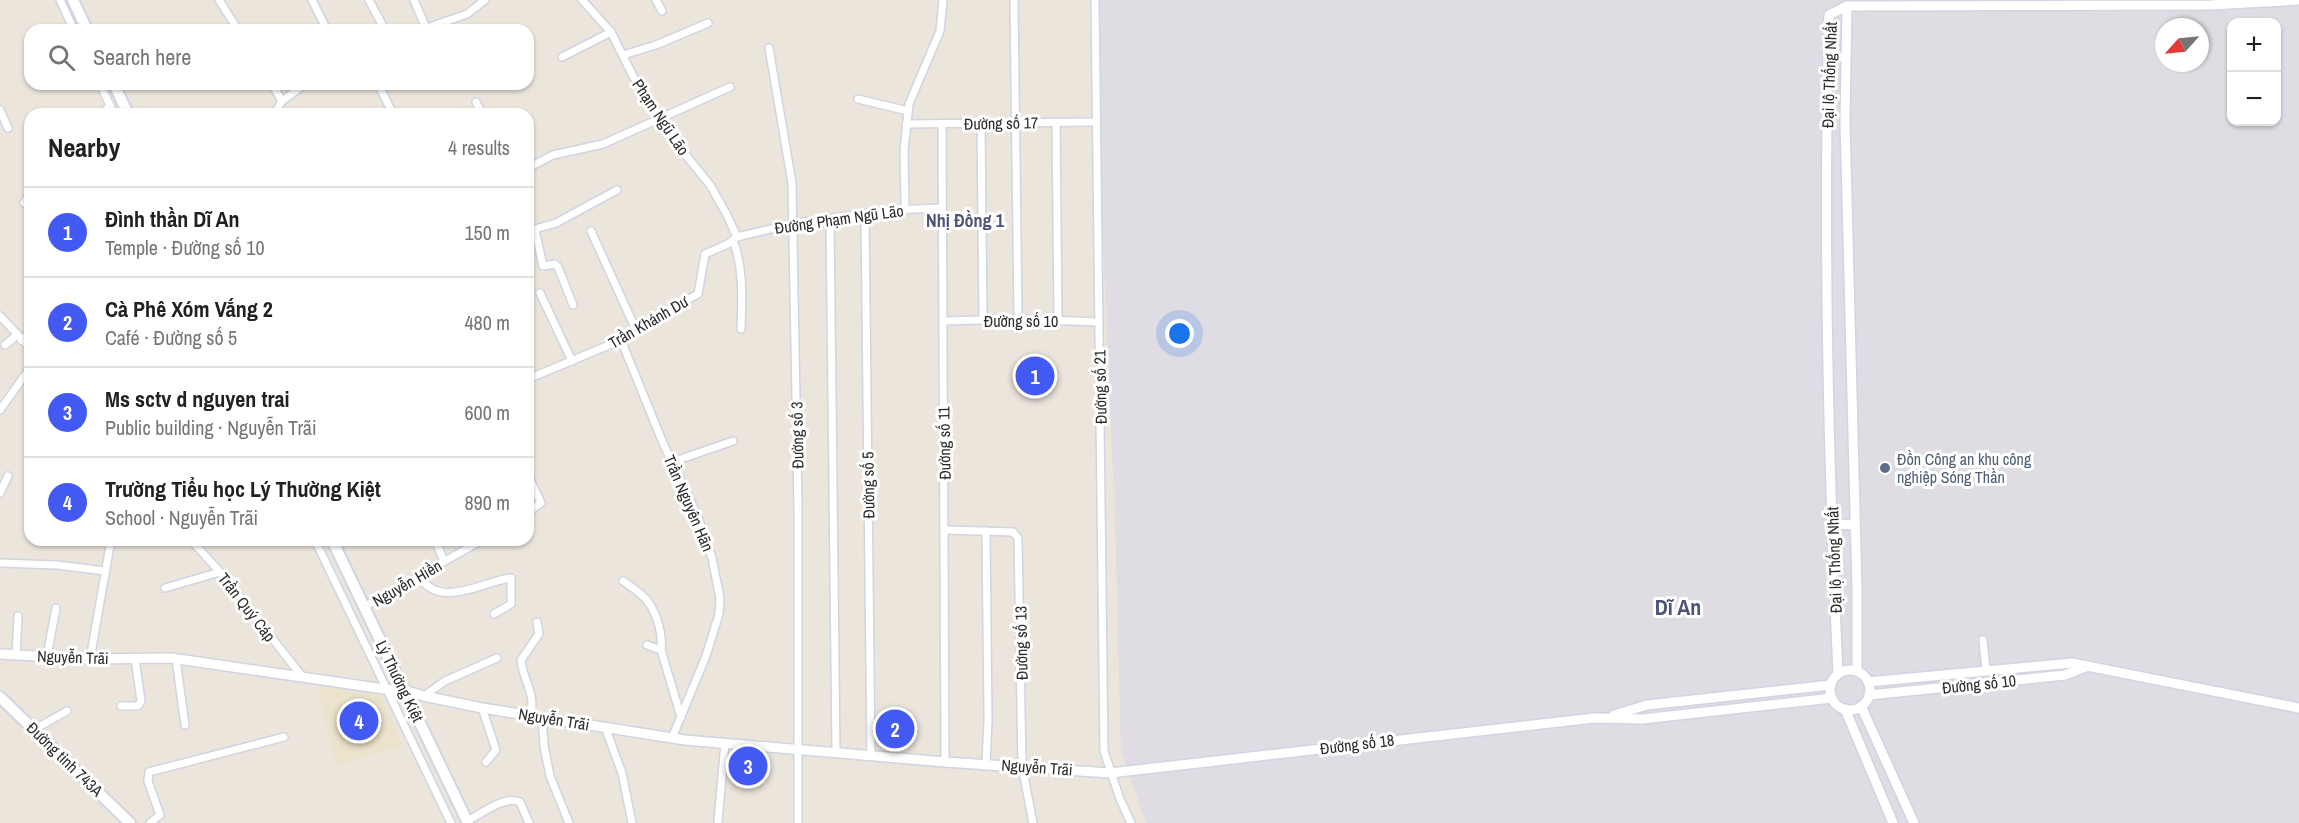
<!DOCTYPE html>
<meta charset="utf-8">
<style>
:root{--surface:#fff;--page:#f6f6f6;--text:#202124;--muted:#757577;--line:#e0e0e0;--accent:#425af2}
body{margin:0;font-family:"Archivo Narrow",sans-serif;background:var(--page);color:var(--text)}
.controls{position:absolute;right:18px;top:18px;display:grid;overflow:hidden;border-radius:12px;box-shadow:0 2px 4px #0004}
.controls button{width:54px;height:54px;display:grid;place-items:center;padding:0;border:0;border-bottom:2px solid var(--line);background:var(--surface);color:var(--text);font:30px sans-serif}
.compass{position:absolute;left:2155px;top:18px;width:54px;height:54px;border-radius:50%;background:var(--surface);box-shadow:0 2px 4px #0004;rotate:243deg}
.you{position:absolute;left:1180px;top:334px;width:21px;height:21px;margin:-15px;border:4px solid #fff;border-radius:50%;background:#1a73e8;box-shadow:0 0 0 9px #1a73e833}
.badge{display:grid;place-items:center;width:39px;height:39px;border-radius:50%;background:var(--accent);color:#fff;font-size:20px;font-weight:700}
.pin{position:absolute;translate:-50% -50%;border:3px solid #fff;box-shadow:0 2px 6px #0006}
.list{margin:0;padding:0;list-style:none}
h2{display:flex;justify-content:space-between;align-items:center;height:78px;margin:0;padding:0 24px;font-size:26px}
h2 small{font-size:20px;font-weight:400;color:var(--muted)}
.list li{display:grid;grid-template-columns:39px 1fr auto;gap:18px;align-items:center;box-sizing:border-box;height:90px;padding:0 24px;border-top:2px solid var(--line)}
.list b{display:block;font-size:22px;white-space:nowrap}
.list p{margin:0;font-size:20px;white-space:nowrap;color:var(--muted)}
.list em{font-size:20px;font-style:normal;color:var(--muted)}
.icon{flex:none;width:33px;height:33px;fill:none;stroke:currentColor;stroke-width:2;stroke-linecap:round;stroke-linejoin:round}
.map{position:relative;flex:none;width:2299px;height:823px;overflow:hidden}
.search{position:absolute;background:var(--surface);box-shadow:0 2px 4px #0004;left:24px;top:24px;width:510px;height:66px;display:flex;align-items:center;gap:15px;box-sizing:border-box;padding:0 21px;border-radius:18px;color:var(--muted);font-size:22px}
.panel{position:absolute;background:var(--surface);box-shadow:0 2px 4px #0004;left:24px;top:108px;width:510px;height:438px;border-radius:18px}
.map>svg:first-child{display:block}
.industrial{fill:#dfdce4;fill-rule:evenodd}
.education{fill:#ece3cc}
.lines{fill:none;stroke-linecap:round;stroke-linejoin:round}
.minor-casing{stroke:#d1d4e2;stroke-width:10}
.tertiary-casing{stroke:#d1d4e2;stroke-width:12}
.secondary-casing{stroke:#d1d4e2;stroke-width:14}
.minor{stroke:#fff;stroke-width:7}
.tertiary{stroke:#fff;stroke-width:9}
.secondary{stroke:#fff;stroke-width:10}
.service-dot{fill:#5c6f8a;stroke:#fff;stroke-width:2}
.labels{text-anchor:middle;dominant-baseline:central;stroke-width:6;stroke-linejoin:round;paint-order:stroke}
.street-label{font-size:16px;fill:#2a2a2a;stroke:#fff}
.service-label{font-size:16px;fill:#4e5e75;stroke:#fff;text-anchor:start}
.neighbourhood-label{font-size:18px;font-weight:bold;fill:#4c5278;stroke:#fff}
.district-label{font-size:22px;font-weight:bold;fill:#4c5278;stroke:#fff}
</style>
<div class="map">
<svg width="2299" height="823" viewBox="0 0 2299 823">
<rect width="100%" height="100%" fill="#ebe5dc"/>
<path class="industrial" d="M1092 0H2299V823H1146L1121 751 1115 516ZM2232 22H2276V122H2232ZM2164 27H2200V63H2164Z"/>
<polygon class="education" points="318,686 381,695 403,746 336,765"/>
<g class="lines">
<defs>
<g id="minor">
<polyline points="60,0 74,30"/>
<polyline points="219,0 238,30"/>
<polyline points="312,0 327,30"/>
<polyline points="369,0 385,30"/>
<polyline points="414,0 426,28"/>
<polyline points="582,0 611,32 633,76 680,148 710,185 727,215 737,237"/>
<polyline points="656,0 662,11"/>
<polyline points="1014,0 1018,319"/>
<polyline points="1095,0 1104,751 1120,799 1131,823"/>
<polyline points="421,30 467,14 485,0"/>
<polyline points="769,48 792,183 798,508 798,823"/>
<polyline points="623,55 656,45 708,23"/>
<polyline points="562,57 611,32"/>
<polyline points="100,84 114,114"/>
<polyline points="272,84 282,101"/>
<polyline points="378,84 393,114"/>
<polyline points="858,99 908,111"/>
<polyline points="476,102 482,114"/>
<polyline points="0,110 8,128"/>
<polyline points="102,114 110,105"/>
<polyline points="274,114 282,101 305,84"/>
<polyline points="1056,122 1058,321"/>
<polyline points="981,123 983,320"/>
<polyline points="906,124 1095,122"/>
<polyline points="942,124 945,762"/>
<polyline points="528,168 553,155 603,144 730,87"/>
<polyline points="24,203 30,194"/>
<polyline points="905,209 904,150 909,104 940,31 943,0"/>
<polyline points="865,214 871,756"/>
<polyline points="830,219 836,752"/>
<polyline points="535,230 543,266 555,264 558,267 573,305"/>
<polyline points="528,231 556,223 617,190"/>
<polyline points="591,231 636,330"/>
<path d="M733 240C744 269 742 299 741 329"/>
<polyline points="528,248 532,239 536,237"/>
<polyline points="540,293 572,361"/>
<polyline points="0,316 30,348"/>
<polyline points="943,321 1018,319 1099,322"/>
<polyline points="21,340 30,333"/>
<polyline points="621,340 663,443 697,515 712,558 720,598 719,614 706,656 672,738"/>
<polyline points="5,345 17,335"/>
<polyline points="528,379 621,340 655,317 698,294 705,254 728,244 737,237 791,224 889,210 942,208"/>
<polyline points="0,410 30,368"/>
<polyline points="672,462 733,441"/>
<polyline points="528,475 541,503 528,512"/>
<polyline points="0,493 8,476"/>
<polyline points="945,530 1013,532 1018,538 1022,766 1033,823"/>
<polyline points="191,540 220,572 301,675"/>
<polyline points="315,540 451,823"/>
<polyline points="435,540 444,561"/>
<polyline points="0,563 57,565 105,571"/>
<path d="M419 575C438 611 484 581 511 578V604L494 614"/>
<path d="M623 581C631 587 643 594 649 603 657 615 663 635 661 650L681 717"/>
<polyline points="165,588 220,572"/>
<polyline points="364,607 482,540"/>
<polyline points="1983,640 1986,671"/>
<polyline points="647,645 661,650"/>
<polyline points="16,655 18,616"/>
<polyline points="47,656 56,608"/>
<polyline points="90,659 111,540"/>
<polyline points="176,659 185,725"/>
<polyline points="424,696 445,681 497,658"/>
<polyline points="121,706 138,706 141,701 135,659"/>
<polyline points="482,708 496,750 486,762"/>
<path d="M530 715C537 695 523 681 521 660L539 634 537 622"/>
<polyline points="542,717 544,746 550,776 569,823"/>
<polyline points="605,727 622,773 632,823"/>
<polyline points="35,729 67,711"/>
<polyline points="986,764 988,720 986,531"/>
<path d="M467 821C482 814 504 795 520 802L529 823"/>
<polyline points="718,821 725,743"/>
<polyline points="150,823 160,815 148,781 149,772 284,737"/>
</g>
<g id="tertiary">
<polyline points="1847,6 1845,120 1857,590 1857,671"/>
<polyline points="1833,524 1855,525"/>
<polyline points="0,654 90,659 171,658 391,690 404,690 424,696 482,708 685,740 945,762 1110,773 1594,718 1642,719 1832,698"/>
<circle cx="1850" cy="690" r="20"/>
<path d="M1838 674C1828 455 1823 234 1829 15L1847 6 2211 5 2299 0"/>
<polyline points="1868,682 2072,663 2299,708"/>
<polyline points="1869,695 2065,675 2088,666"/>
<polyline points="1861,706 1914,823"/>
<polyline points="1845,709 1893,823"/>
<polyline points="1614,715 1647,705 1831,685"/>
</g>
<g id="secondary">
<polyline points="73,0 87,30"/>
<polyline points="114,84 128,114"/>
<polyline points="332,540 468,823"/>
<polyline points="0,697 130,823"/>
</g>
</defs>
<use href="#minor" class="minor-casing"/>
<use href="#tertiary" class="tertiary-casing"/>
<use href="#secondary" class="secondary-casing"/>
<use href="#minor" class="minor"/>
<use href="#tertiary" class="tertiary"/>
<use href="#secondary" class="secondary"/>
</g>
<circle class="service-dot" cx="1885" cy="468" r="6"/>
<g class="labels">
<g class="street-label">
<text transform="translate(1829 75) rotate(-88)">Đại lộ Thống Nhất</text>
<text transform="translate(661 117) rotate(56)">Phạm Ngũ Lão</text>
<text transform="translate(1001 123) rotate(-1)">Đường số 17</text>
<text transform="translate(839 219) rotate(-8)">Đường Phạm Ngũ Lão</text>
<text x="1021" y="321">Đường số 10</text>
<text transform="translate(648 322) rotate(-30)">Trần Khánh Dư</text>
<text transform="translate(1100 387) rotate(-91)">Đường số 21</text>
<text transform="translate(797 435) rotate(-91)">Đường số 3</text>
<text transform="translate(944 443) rotate(-91)">Đường số 11</text>
<text transform="translate(868 485) rotate(-91)">Đường số 5</text>
<text transform="translate(689 503) rotate(67)">Trần Nguyên Hãn</text>
<text transform="translate(1834 560) rotate(-92)">Đại lộ Thống Nhất</text>
<text transform="translate(407 583) rotate(-30)">Nguyễn Hiền</text>
<text transform="translate(247 607) rotate(52)">Trần Quý Cáp</text>
<text transform="translate(1021 643) rotate(-91)">Đường số 13</text>
<text transform="translate(73 657) rotate(2)">Nguyễn Trãi</text>
<text transform="translate(400 681) rotate(64)">Lý Thường Kiệt</text>
<text transform="translate(1979 684) rotate(-6)">Đường số 10</text>
<text transform="translate(554 719) rotate(9)">Nguyễn Trãi</text>
<text transform="translate(1357 744) rotate(-7)">Đường số 18</text>
<text transform="translate(65 759) rotate(44)">Đường tỉnh 743A</text>
<text transform="translate(1037 767) rotate(4)">Nguyễn Trãi</text>
</g>
<g class="service-label">
<text x="1897" y="459">Đồn Công an khu công<tspan x="1897" dy="18">nghiệp Sóng Thần</tspan></text>
</g>
<g class="neighbourhood-label">
<text x="965" y="220">Nhị Đồng 1</text>
</g>
<g class="district-label">
<text x="1678" y="607">Dĩ An</text>
</g>
</g>
</svg>
<div class="controls">
<button>+</button>
<button>−</button>
</div>
<svg class="compass" viewBox="-18 -18 36 36"><path d="M0-13l5 13h-10z" fill="#e53935"/><path d="M0 13l5-13h-10z" fill="#757577"/></svg>
<div class="you"></div>
<div class="pin badge" style="left:1035px;top:376px">1</div>
<div class="pin badge" style="left:895px;top:729px">2</div>
<div class="pin badge" style="left:748px;top:766px">3</div>
<div class="pin badge" style="left:359px;top:721px">4</div>
<div class="search"><svg class="icon" aria-label="search" viewBox="0 0 24 24"><circle cx="10" cy="10" r="6"/><path d="M15 15l6 6"/></svg>Search here</div>
<section class="panel">
<h2>Nearby<small>4 results</small></h2>
<ul class="list">
<li><span class="badge">1</span><div><b>Đình thần Dĩ An</b><p>Temple · Đường số 10</p></div><em>150 m</em></li>
<li><span class="badge">2</span><div><b>Cà Phê Xóm Vắng 2</b><p>Café · Đường số 5</p></div><em>480 m</em></li>
<li><span class="badge">3</span><div><b>Ms sctv d nguyen trai</b><p>Public building · Nguyễn Trãi</p></div><em>600 m</em></li>
<li><span class="badge">4</span><div><b>Trường Tiểu học Lý Thường Kiệt</b><p>School · Nguyễn Trãi</p></div><em>890 m</em></li>
</ul>
</section>
</div>
